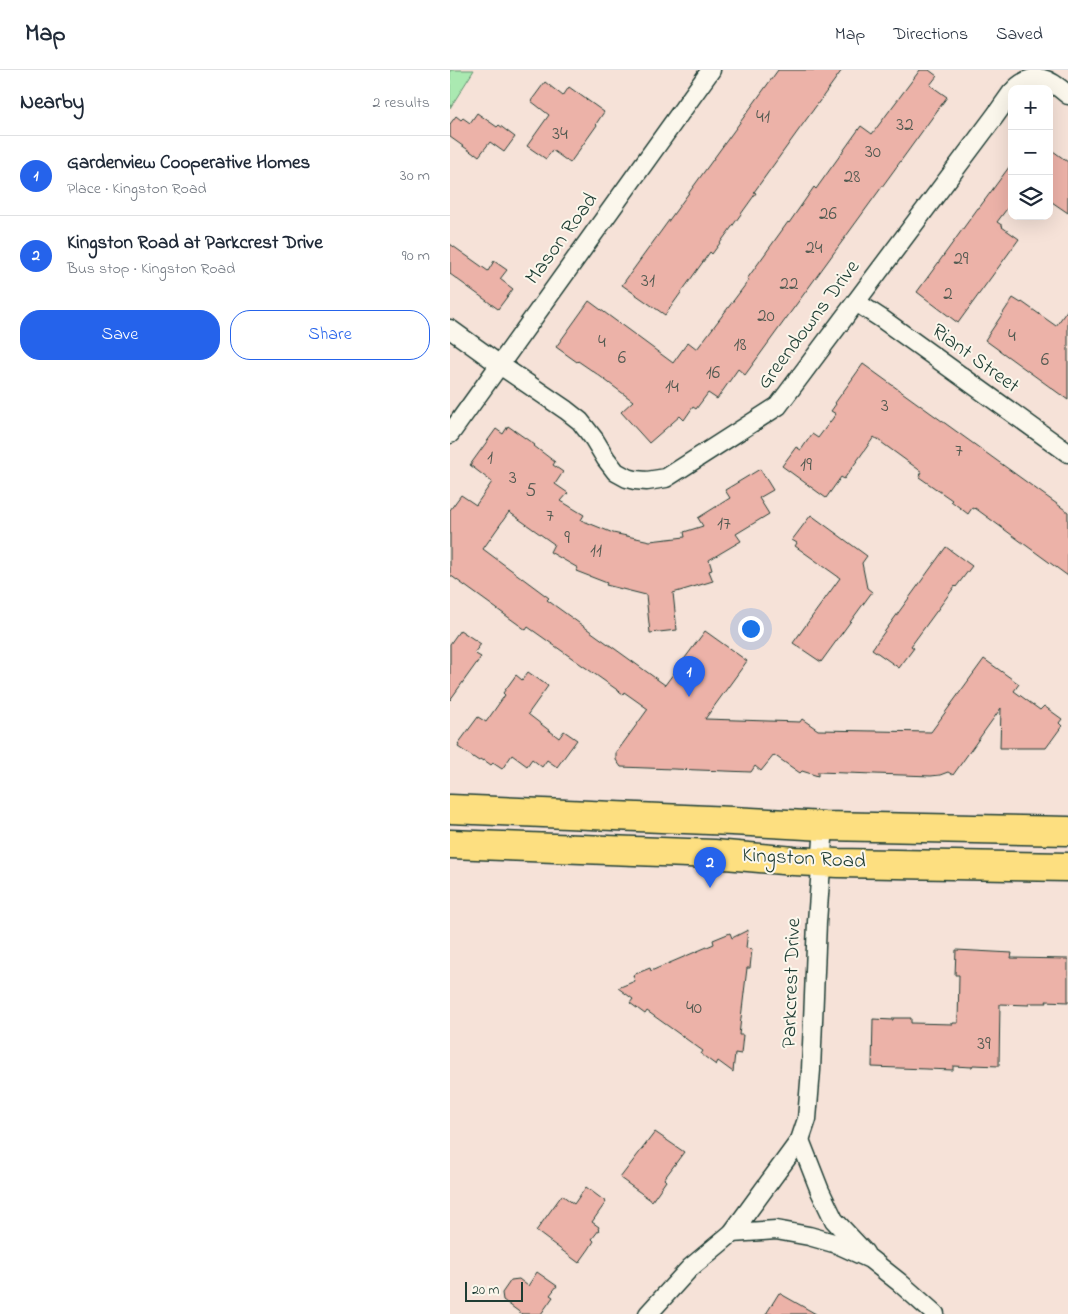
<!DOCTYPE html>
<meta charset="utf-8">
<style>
:root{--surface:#fff;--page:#f6f6f7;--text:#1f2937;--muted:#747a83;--line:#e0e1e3;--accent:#2563eb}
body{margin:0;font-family:"Indie Flower",sans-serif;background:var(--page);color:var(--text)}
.controls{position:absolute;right:15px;top:15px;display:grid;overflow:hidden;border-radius:10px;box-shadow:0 5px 20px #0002}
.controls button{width:45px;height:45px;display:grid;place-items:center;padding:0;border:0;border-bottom:1px solid var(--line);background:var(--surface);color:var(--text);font:25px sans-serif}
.scale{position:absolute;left:15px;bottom:12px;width:58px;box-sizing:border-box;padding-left:5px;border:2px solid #1f3d34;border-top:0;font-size:14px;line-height:18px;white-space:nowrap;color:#1f3d34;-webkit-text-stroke:4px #fbf7ec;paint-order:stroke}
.you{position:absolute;left:300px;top:558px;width:18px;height:18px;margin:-12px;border:4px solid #fff;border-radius:50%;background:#1a73e8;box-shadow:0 0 0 8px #1a73e833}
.badge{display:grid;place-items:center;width:32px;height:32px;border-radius:50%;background:var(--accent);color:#fff;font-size:16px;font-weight:700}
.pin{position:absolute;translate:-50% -41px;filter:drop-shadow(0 1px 2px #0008)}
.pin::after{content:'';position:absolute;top:26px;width:18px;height:15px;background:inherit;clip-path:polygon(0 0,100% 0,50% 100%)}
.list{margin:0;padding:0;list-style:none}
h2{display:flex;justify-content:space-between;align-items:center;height:65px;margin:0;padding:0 20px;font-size:21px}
h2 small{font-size:16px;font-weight:400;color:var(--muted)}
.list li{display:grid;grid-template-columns:32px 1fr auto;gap:15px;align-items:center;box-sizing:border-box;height:80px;padding:0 20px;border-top:1px solid var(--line)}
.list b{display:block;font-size:19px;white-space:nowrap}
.list p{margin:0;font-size:16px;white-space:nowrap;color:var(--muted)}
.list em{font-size:16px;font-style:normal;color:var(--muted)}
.actions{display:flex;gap:10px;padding:15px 20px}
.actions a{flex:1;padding:11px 0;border:1px solid var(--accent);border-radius:20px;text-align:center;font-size:18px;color:var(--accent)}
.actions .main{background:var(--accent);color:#fff}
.icon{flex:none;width:28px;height:28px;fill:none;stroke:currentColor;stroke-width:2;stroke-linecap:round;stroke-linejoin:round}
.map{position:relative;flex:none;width:618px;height:1244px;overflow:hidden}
header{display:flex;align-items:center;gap:30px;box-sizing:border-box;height:70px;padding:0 25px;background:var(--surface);border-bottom:1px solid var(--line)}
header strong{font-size:24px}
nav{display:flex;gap:28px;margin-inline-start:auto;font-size:18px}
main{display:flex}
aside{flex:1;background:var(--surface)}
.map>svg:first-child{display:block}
.green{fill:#aae9b1;stroke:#649372}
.building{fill:#ecb2a8;stroke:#1f3d34}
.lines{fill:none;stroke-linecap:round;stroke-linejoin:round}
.minor-casing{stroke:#1f3d34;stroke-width:21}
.primary-casing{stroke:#1f3d34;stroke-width:31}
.minor{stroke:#fbf7ec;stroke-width:18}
.primary{stroke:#fddf80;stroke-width:28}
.labels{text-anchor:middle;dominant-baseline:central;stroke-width:4;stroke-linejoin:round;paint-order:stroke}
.number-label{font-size:19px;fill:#525a51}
.street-label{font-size:21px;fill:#1f3d34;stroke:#fbf7ec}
</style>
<header>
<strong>Map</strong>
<nav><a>Map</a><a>Directions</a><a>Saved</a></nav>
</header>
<main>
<aside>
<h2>Nearby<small>2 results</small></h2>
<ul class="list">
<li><span class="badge">1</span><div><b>Gardenview Cooperative Homes</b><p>Place · Kingston Road</p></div><em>30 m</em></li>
<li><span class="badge">2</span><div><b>Kingston Road at Parkcrest Drive</b><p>Bus stop · Kingston Road</p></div><em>90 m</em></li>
</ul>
<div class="actions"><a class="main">Save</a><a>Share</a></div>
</aside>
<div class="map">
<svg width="618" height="1244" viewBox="0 0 618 1244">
<rect width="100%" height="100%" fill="#f6e2d8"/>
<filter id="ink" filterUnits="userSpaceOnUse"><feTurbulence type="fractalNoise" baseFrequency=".02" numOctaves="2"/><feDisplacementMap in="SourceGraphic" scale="10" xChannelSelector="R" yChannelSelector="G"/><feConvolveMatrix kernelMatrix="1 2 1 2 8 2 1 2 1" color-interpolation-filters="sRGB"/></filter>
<g filter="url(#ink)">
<polygon class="green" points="0,0 24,0 0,38"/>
<g class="building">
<polygon points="328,0 392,0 304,122 306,123 281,158 262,184 260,182 215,245 172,215"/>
<polygon points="470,0 479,0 487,6 480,15 497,27 458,81 295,305 288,299 267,329 258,323 246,339 243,337 234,350 230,346 199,373 171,342 183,331 147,304 128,291 127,292 106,277 124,252 139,231 223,293 238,272 247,279 299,210 297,209 338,152 339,153 364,117 366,119 411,56 422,64"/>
<polygon points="95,12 113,26 119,17 154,42 146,54 147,55 120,93 102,80 96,89 77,76 99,45 81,31"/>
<polygon points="27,43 47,57 49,55 65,67 54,82 40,72 29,86 25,83 24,84 0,67 0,54 6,46 11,50 13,48 20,53"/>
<polygon points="599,78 618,92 618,143 599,130"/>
<polygon points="562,93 562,132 547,152 553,156 552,157 569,169 508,253 467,222 528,138 529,138"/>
<polygon points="0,174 38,201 44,191 57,200 50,209 63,219 48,239 0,204"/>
<polygon points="563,228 571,233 572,232 606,256 618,239 618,330 535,270"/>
<polygon points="413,294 618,442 618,506 525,438 524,439 522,438 518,444 501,431 502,430 469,407 472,402 424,367 394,409 391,407 376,428 332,396 346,377 351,380 362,364 368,368 386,344 381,341 386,334 385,333"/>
<polygon points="58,356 85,375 84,376 105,392 103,395 113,402 105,414 118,423 111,431 134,445 131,450 163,463 200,471 235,467 234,462 253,456 248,448 280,428 275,420 310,399 323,420 309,428 319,444 286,464 291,471 259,490 262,500 259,501 263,511 223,523 227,560 200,563 196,525 156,515 157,513 126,501 128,498 100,482 104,474 59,442 33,479 99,528 97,530 215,615 255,561 297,591 255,649 350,652 352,649 368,660 481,662 534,589 569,614 564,621 590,640 594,636 612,649 609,653 612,656 596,678 550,678 551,638 503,705 498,702 490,705 481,706 368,702 368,706 352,701 350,703 324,685 311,701 305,696 301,702 171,697 166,690 166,683 198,639 174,622 173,624 78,557 76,560 0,505 0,440 11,425 26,435 42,412 20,395 46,359 53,364"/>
<polygon points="361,445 417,486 412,493 417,518 422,522 371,592 343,573 390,508 345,476 347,473 342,470"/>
<polygon points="496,477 522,496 506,517 505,516 461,576 464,578 449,598 422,579"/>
<polygon points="10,560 31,574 24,583 31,587 0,630 0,574"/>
<polygon points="78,602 98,616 78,644 109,668 114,661 127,670 107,697 97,690 92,697 82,689 77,696 62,685 52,699 43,693 41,695 34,690 33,691 30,689 29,691 8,677 9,675 8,674 28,647 36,652 55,625 53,623 66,605 72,610"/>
<polygon points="298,860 296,878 302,879 300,898 297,898 289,965 293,965 291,984 285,983 283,1002 268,991 266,995 251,984 253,981 197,941 195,944 180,933 183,929 168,918 185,911 183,905 200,898 201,901 264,874 263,870 280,863 282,868"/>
<polygon points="506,880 562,883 561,888 618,889 618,932 596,931 597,933 579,933 579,935 550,934 549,996 523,995 522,997 503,996 503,1000 422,997 423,949 443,950 443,948 461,948 461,953 503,954 503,953 508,953 509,905 505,905"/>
<polygon points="205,1062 234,1082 214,1109 216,1111 202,1131 170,1108"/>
<polygon points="136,1117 156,1132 142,1152 149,1157 148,1159 149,1160 142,1169 144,1171 139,1179 129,1193 86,1161 112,1125 124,1134"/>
<polygon points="87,1202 107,1216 100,1225 103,1227 91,1244 72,1244 53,1230 52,1223 61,1210 69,1209 78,1216"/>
<polygon points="329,1223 366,1244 316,1244"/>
</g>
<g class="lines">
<defs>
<g id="minor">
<path d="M565 19C585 0 600 9 618 25"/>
<polyline points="406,232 432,249 618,383"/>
<polyline points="0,259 50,295 116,340 130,351 144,369 156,389 166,402 177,408 185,410 197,411 216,408 328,336 545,46 562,22"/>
<polyline points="0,364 261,0"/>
<polyline points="350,1070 370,1121 384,1150 415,1183"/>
<polyline points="282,1163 326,1160 359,1166 387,1174 420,1189 449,1212 485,1244"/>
<polyline points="198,1244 240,1198 282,1163 350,1070 357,1049 361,1000 367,852 374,756"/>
</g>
<g id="primary">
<polyline points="0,739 282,751 374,756 618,761"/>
<polyline points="0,774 264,784 344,791 388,793 618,797"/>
</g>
</defs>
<use href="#minor" class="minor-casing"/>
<use href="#primary" class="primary-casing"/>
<use href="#minor" class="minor"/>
<use href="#primary" class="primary"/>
</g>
</g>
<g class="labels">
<g class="number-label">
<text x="313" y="47">41</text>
<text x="455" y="55">32</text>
<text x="110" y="64">34</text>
<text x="423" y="82">30</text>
<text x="402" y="107">28</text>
<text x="378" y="144">26</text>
<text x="364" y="178">24</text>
<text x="511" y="189">29</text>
<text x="198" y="211">31</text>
<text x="339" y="214">22</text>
<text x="498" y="224">2</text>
<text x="316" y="246">20</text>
<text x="562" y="266">4</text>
<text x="152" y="272">4</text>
<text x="290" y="275">18</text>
<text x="172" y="288">6</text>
<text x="595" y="290">6</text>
<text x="263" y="303">16</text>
<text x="222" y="317">14</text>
<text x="435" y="336">3</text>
<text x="509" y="381">7</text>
<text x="40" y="388">1</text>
<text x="356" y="395">19</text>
<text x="63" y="408">3</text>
<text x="81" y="421">5</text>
<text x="100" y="446">7</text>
<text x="274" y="454">17</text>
<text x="117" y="468">9</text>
<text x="146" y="481">11</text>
<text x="244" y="938">40</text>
<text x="534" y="974">39</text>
</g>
<g class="street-label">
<text transform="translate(112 169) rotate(-54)">Mason Road</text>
<text transform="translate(359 255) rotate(-53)">Greendowns Drive</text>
<text transform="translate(525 289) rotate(36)">Riant Street</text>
<text transform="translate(354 789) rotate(3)">Kingston Road</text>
<text transform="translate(342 913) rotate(-88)">Parkcrest Drive</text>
</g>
</g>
</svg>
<div class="controls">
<button>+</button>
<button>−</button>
<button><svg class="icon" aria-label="layers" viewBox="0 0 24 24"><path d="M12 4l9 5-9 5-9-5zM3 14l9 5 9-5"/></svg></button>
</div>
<div class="scale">20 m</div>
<div class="you"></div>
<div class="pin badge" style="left:239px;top:627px">1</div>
<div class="pin badge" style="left:260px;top:818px">2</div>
</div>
</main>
